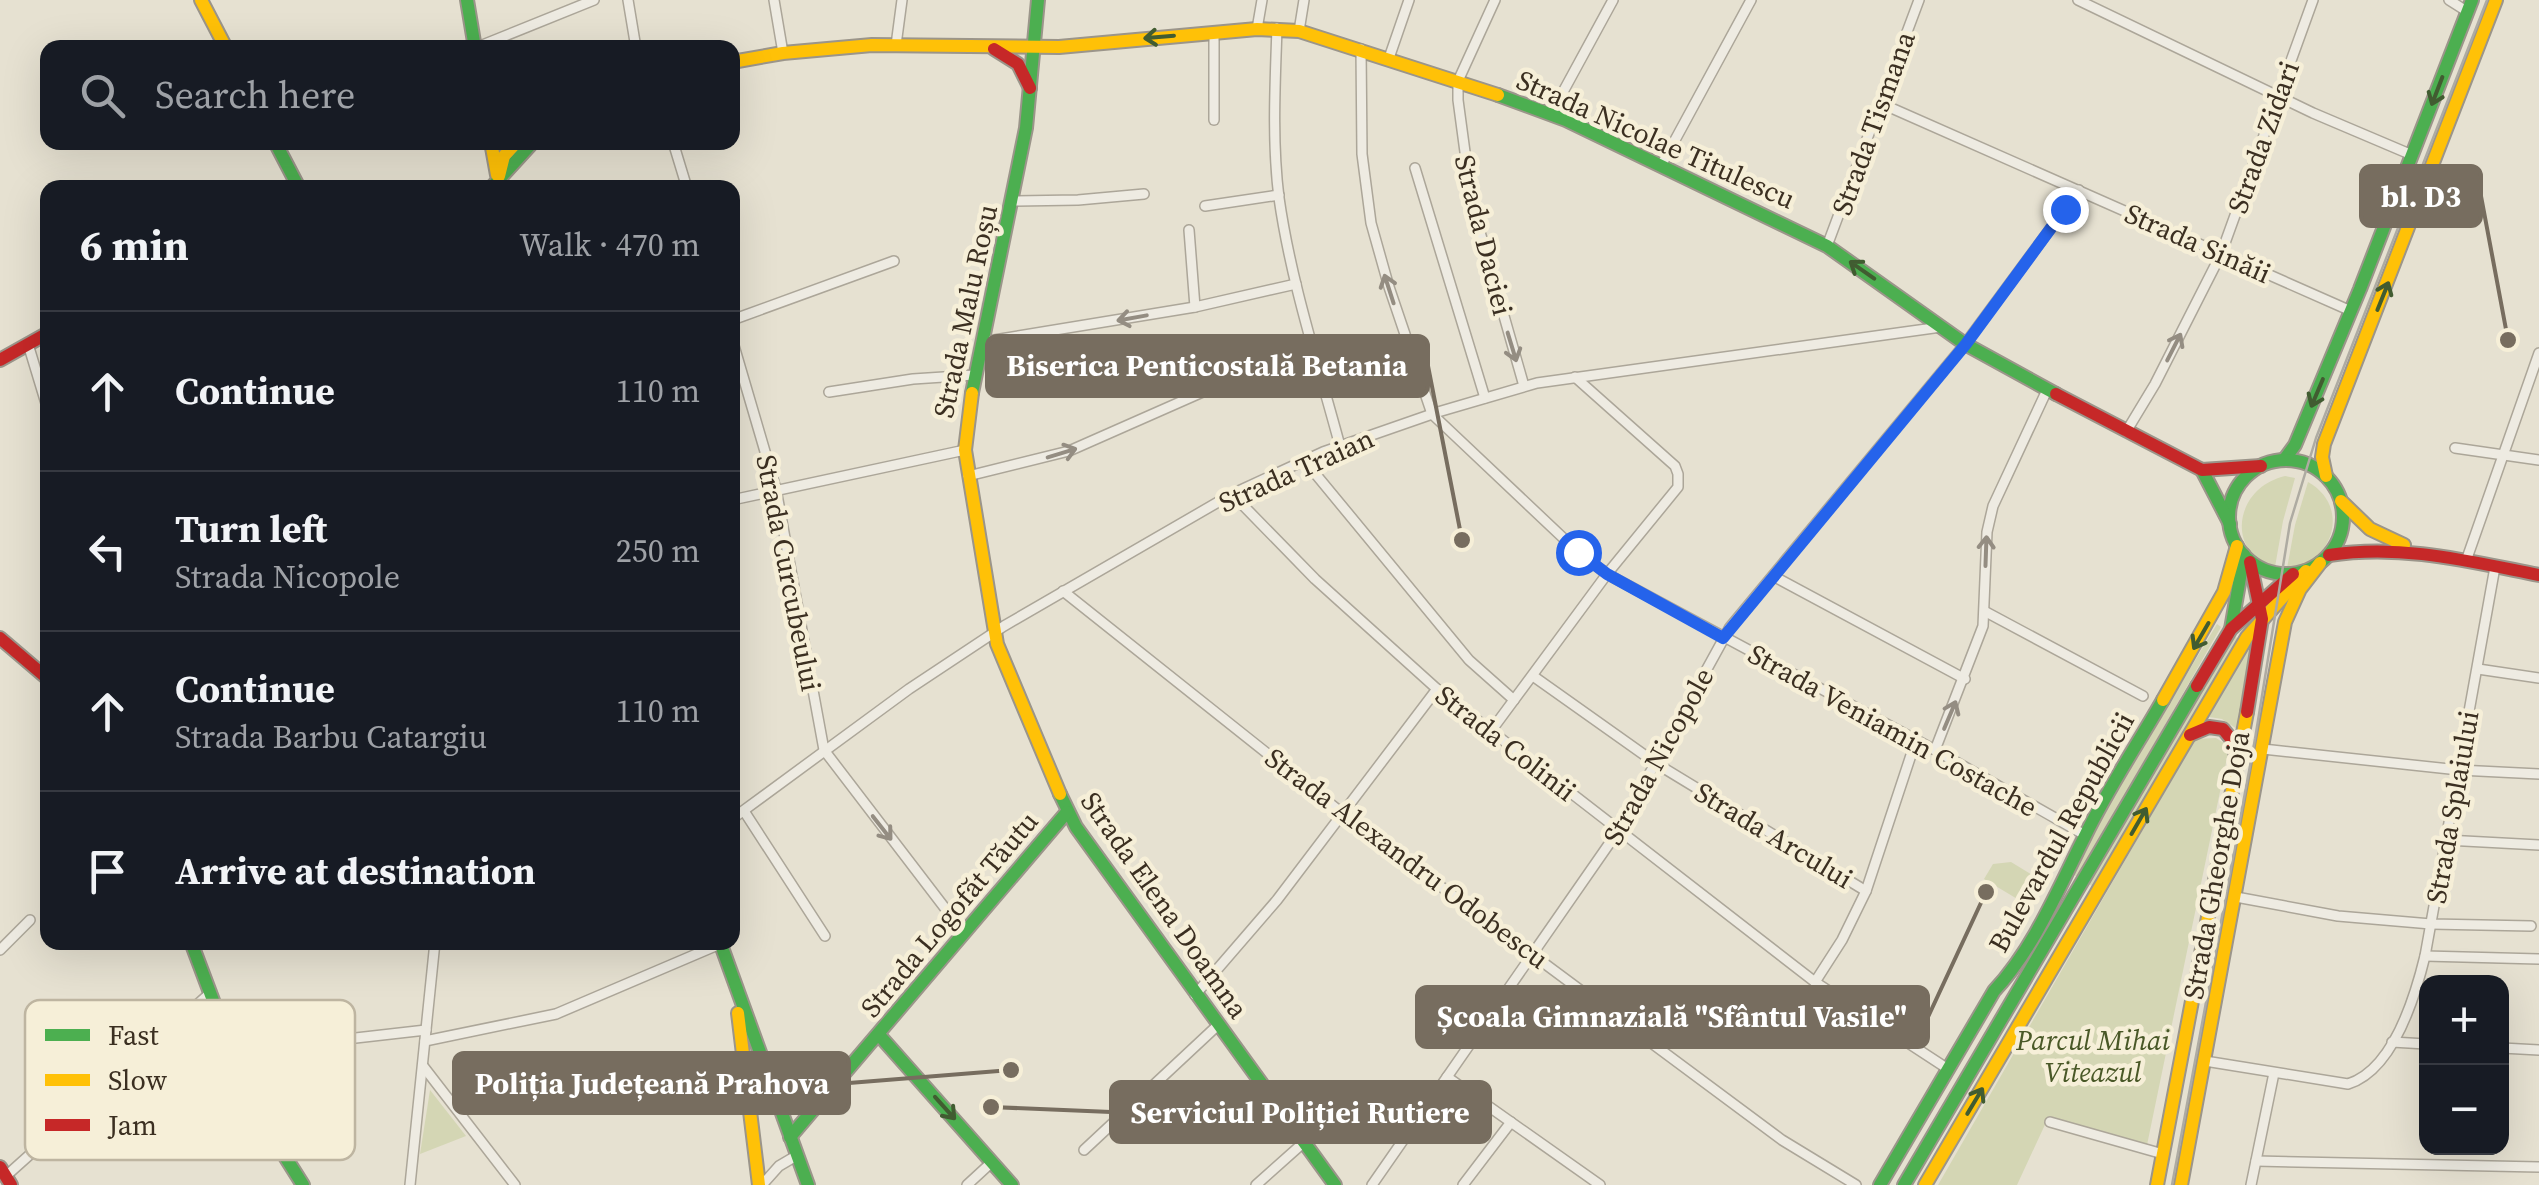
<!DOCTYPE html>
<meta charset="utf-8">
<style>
:root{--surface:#171b24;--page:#242831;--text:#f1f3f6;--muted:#9ea1a6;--line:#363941}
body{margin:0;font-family:"Source Serif 4",serif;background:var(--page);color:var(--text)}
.controls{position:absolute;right:30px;bottom:30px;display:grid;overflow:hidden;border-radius:20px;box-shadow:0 10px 40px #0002}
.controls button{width:90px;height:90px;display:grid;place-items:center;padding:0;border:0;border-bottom:2px solid var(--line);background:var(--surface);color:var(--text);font:50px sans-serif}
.stop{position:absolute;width:30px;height:30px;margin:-22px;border:8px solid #2563eb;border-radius:50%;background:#fff}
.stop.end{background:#2563eb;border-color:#fff;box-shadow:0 2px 10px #0008}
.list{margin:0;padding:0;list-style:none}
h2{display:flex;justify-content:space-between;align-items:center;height:130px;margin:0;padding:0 40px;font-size:42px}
h2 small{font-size:32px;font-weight:400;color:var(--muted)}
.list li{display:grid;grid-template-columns:65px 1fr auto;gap:30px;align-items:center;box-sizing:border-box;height:160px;padding:0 40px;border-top:2px solid var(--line)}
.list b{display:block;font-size:38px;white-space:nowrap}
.list p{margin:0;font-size:32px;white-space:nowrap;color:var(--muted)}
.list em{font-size:32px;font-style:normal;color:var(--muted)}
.icon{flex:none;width:55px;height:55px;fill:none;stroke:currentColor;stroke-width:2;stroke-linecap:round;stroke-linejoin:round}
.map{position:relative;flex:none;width:2539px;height:1185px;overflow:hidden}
.search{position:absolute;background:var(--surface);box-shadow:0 10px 40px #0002;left:40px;top:40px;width:700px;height:110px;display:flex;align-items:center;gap:25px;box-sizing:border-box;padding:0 35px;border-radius:20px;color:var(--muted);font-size:38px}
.panel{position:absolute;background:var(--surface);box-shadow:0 10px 40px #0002;left:40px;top:180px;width:700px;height:770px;border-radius:20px}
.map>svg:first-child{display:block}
.green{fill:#d4d6b4}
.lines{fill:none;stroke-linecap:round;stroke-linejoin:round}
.street-casing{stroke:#aca699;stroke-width:12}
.fast-casing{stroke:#9b958a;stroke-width:16}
.slow-casing{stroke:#9b958a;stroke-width:16}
.jam-casing{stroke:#9b958a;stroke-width:16}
.street{stroke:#eeebe2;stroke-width:9}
.fast{stroke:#4caf50;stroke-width:12}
.slow{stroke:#ffc107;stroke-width:12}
.jam{stroke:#c62828;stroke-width:12}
.tram{stroke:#aeaba2;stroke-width:2.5}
.oneway{stroke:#415c31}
.oneway2{stroke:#948d82}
.route{stroke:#2563eb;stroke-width:12}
.labels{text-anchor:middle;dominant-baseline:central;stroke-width:9;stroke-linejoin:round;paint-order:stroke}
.street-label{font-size:28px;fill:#3b2f21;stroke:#f6efd8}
.park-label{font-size:28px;font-style:italic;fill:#495827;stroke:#f6efd8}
.key{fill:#f6efd8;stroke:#beb5a1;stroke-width:2.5}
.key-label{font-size:28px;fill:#3b2f21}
.leader{fill:none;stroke:#776d5f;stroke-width:4}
.callout-dot{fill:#776d5f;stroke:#f6efd8;stroke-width:4}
.callout{fill:#776d5f;stroke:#776d5f;stroke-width:4}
.callout-label{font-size:30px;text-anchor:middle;font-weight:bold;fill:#fff}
</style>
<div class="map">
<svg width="2539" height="1185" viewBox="0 0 2539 1185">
<rect width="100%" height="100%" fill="#e6e1d1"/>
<g class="green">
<path d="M2285 476 2295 478 2283 521 2275 567C2225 553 2234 488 2285 476Z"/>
<path d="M2308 482C2351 506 2334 564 2287 568L2295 525Z"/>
<polygon points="2217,624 2221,627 2078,877 2074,875 2097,823"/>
<polygon points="2253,634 2237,729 2222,719 2209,717"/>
<polygon points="2232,635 2239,639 2094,887 2087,883"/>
<polygon points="2216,738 2224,743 2228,753 2147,1145 2049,1116 2017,1185 1938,1185 2195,739"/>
<polygon points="2011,862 2044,882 2034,898 2024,891 2019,900 1984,879 1993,864"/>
<polygon points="430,1090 466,1136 420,1154"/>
</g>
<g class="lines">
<defs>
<g id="street">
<polyline points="628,0 636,48"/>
<polyline points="774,0 783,53"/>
<polyline points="1495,0 1458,81 1458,100 1472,204 1524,386"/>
<polyline points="2078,0 2313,113 2412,155"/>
<polyline points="2449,0 2468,12"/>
<path d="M1277 28C1275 85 1272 142 1279 198 1291 282 1318 364 1340 446"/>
<polyline points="1257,29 1262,0"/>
<polyline points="1299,31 1304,0"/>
<polyline points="1214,32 1214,120"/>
<polyline points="896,45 902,0"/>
<polyline points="475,48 594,0"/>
<polyline points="1361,49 1362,154 1371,223 1389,287 1432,414 1578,552 1607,574 1935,750 2085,835"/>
<polyline points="1389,58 1409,0"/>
<polyline points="1880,103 2351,311"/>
<polyline points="1551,114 1613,0"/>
<polyline points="673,142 687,188"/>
<polyline points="1662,164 1751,0"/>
<polyline points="1415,168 1485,398"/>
<polyline points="1013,201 1078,200 1144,194"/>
<polyline points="1205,206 1279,195"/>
<polyline points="1189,230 1195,307"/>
<polyline points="1827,246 1919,0"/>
<polyline points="732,320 894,261"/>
<polyline points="732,339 776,489 824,750 964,933"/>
<polyline points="982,342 1195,307 1296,284"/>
<polyline points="28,344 48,410"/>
<polyline points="829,392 913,379 974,375"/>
<polyline points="2126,432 2155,384 2221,254 2313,0"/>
<polyline points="2455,448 2539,460"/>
<polyline points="1304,460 1469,660 1514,700"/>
<polyline points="968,476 1069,451 1205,391 1318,364"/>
<polyline points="1232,494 1315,579 1437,689 1815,982 1948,1069"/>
<polyline points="732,500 965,450"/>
<polyline points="2466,561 2539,353"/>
<polyline points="1773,576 1965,679"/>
<polyline points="1063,591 1342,813 1782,1140 1856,1185"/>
<polyline points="1986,612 2143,696"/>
<polyline points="2478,669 2539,678"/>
<polyline points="1533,676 1657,764 1866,891"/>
<polyline points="1491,731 1607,574 1678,487 1678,474 1675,466 1575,377"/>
<polyline points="2263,749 2459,770 2539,774"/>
<polyline points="1935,750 1983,626 1987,532 1993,506 2047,390"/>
<polyline points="744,811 825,936"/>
<polyline points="732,819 909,689 1004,626 1232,494 1323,452 1438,412 1537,383 1941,327"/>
<polyline points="2446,840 2539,845"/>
<polyline points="2236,897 2338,916 2431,924 2531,926"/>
<polyline points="0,950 30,920"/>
<polyline points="2425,956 2539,959"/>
<polyline points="1815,982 1842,940 1866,891 1916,740"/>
<polyline points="1195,995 1277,900 1437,689"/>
<polyline points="338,1040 426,1030"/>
<polyline points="425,1041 556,1014 720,944"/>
<polyline points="2392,1042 2426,1044"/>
<polyline points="2502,1048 2539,1050"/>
<path d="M2205 1061 2348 1084C2393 1070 2415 997 2425 956L2495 567"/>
<polyline points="423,1066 515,1185"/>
<polyline points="1447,1077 1600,1185"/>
<polyline points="2050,1122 2163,1154"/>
<polyline points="1084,1150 1218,1025"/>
<polyline points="2256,1161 2539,1167"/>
<polyline points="6,1176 209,994"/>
<polyline points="410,1185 435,942"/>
<polyline points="762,1185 779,1166 796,1156"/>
<polyline points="967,1185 992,1162"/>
<polyline points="1256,1185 1302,1144"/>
<polyline points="1372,1185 1618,831 1730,627 1965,344 2079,190"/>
<polyline points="1463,1185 1511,1122"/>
<polyline points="2251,1185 2274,1073"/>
</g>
<g id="fast">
<polyline points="467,0 475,48"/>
<polyline points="1498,95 1566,120 1827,246 1965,344 2056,394"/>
<polyline points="275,142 299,188"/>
<polyline points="491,188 533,142"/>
<polyline points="972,393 1026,128 1038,0"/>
<polyline points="2284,460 2295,445 2360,289 2472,0"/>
<circle cx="2286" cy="517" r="57"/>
<polyline points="2202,470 2230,524"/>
<polyline points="2231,629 2244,555"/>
<polyline points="1060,794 1076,827 1335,1185"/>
<polyline points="191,942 252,1104 303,1185"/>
<polyline points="720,942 808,1185"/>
<polyline points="880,1036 1012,1185"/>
<polyline points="790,1137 1067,812"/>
<path d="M1880 1185 1994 991C2035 947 2058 889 2085 836 2107 790 2137 745 2163 700"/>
<polyline points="1904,1185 2197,686"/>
</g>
<g id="slow">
<polyline points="201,0 226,48"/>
<polyline points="732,62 783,53 872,45 1059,47 1257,29 1299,31 1498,95"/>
<polyline points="491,142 497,175"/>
<polyline points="499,176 504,156 517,142"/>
<polyline points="972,393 965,450 997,644 1060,794"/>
<polyline points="2326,476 2322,457 2324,444 2496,0"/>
<polyline points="2341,501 2370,529 2404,545"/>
<polyline points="2163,700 2224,592 2237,546"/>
<polyline points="738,1013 759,1185"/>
<polyline points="1925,1185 2247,637 2306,571"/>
<polyline points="2157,1185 2247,712"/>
<polyline points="2181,1185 2285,622 2300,589 2320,563"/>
</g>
<g id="jam">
<polyline points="994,49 1018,64 1030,88"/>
<polyline points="0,360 48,333"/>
<polyline points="2056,394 2202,470 2261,466"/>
<path d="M2329 555C2402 544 2468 561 2539 575"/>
<polyline points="0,638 48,679"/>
<polyline points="2197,686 2231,629 2293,574"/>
<polyline points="2247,712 2262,619 2250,562"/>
<polyline points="2190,735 2209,727 2223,729 2232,740 2237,760"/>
<polyline points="0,1167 11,1185"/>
</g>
</defs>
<use href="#street" class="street-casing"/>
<use href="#fast" class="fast-casing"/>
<use href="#slow" class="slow-casing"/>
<use href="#jam" class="jam-casing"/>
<use href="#street" class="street"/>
<use href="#fast" class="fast"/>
<use href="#slow" class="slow"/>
<use href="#jam" class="jam"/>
<polyline class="tram" points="2172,1185 2255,739 2290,523 2316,438 2487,0"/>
</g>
<defs><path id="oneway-shaft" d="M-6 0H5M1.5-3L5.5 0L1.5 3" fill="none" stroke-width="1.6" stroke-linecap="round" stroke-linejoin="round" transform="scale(2.5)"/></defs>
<g class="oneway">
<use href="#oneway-shaft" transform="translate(1159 37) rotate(175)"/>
<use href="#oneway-shaft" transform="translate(2437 91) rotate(111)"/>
<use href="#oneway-shaft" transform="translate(1862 270) rotate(-145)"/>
<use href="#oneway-shaft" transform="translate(2383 296) rotate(-68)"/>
<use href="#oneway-shaft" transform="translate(2317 393) rotate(113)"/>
<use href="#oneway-shaft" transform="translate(2201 636) rotate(120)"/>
<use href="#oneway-shaft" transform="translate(2139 821) rotate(-60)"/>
<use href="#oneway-shaft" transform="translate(1975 1101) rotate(-59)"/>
<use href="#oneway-shaft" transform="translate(945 1108) rotate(48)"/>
</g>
<g class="oneway2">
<use href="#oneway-shaft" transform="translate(1389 289) rotate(-108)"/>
<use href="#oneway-shaft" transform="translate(1132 318) rotate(170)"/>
<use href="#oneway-shaft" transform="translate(1512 347) rotate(73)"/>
<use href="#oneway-shaft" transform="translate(2174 347) rotate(-63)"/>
<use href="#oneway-shaft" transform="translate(1062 453) rotate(-17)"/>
<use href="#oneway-shaft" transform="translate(1986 551) rotate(-88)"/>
<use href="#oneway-shaft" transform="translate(1950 715) rotate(-67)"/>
<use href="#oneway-shaft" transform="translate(882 828) rotate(52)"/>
</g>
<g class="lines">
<polyline class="route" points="1578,552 1607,574 1723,638 1966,344 2065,209"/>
</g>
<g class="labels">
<g class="street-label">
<text transform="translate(1873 123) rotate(-70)">Strada Tismana</text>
<text transform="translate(2263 137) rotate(-70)">Strada Zidari</text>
<text transform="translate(1656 139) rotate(24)">Strada Nicolae Titulescu</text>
<text transform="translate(1484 235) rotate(76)">Strada Daciei</text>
<text transform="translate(2198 243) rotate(24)">Strada Sinăii</text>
<text transform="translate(965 311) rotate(-78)">Strada Malu Roșu</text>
<text transform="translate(1296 470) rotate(-24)">Strada Traian</text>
<text transform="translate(789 573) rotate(79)">Strada Curcubeului</text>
<text transform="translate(1893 730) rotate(29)">Strada Veniamin Costache</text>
<text transform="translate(1506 743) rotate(38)">Strada Colinii</text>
<text transform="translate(1658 756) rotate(-61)">Strada Nicopole</text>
<text transform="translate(2452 807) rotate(-80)">Strada Splaiului</text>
<text transform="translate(2061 832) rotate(-61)">Bulevardul Republicii</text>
<text transform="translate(1774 835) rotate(31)">Strada Arcului</text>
<text transform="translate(1407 858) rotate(37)">Strada Alexandru Odobescu</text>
<text transform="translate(2216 865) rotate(-80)">Strada Gheorghe Doja</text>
<text transform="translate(1165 905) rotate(55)">Strada Elena Doamna</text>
<text transform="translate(949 914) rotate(-50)">Strada Logofăt Tăutu</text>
</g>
<g class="park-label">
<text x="2093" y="1040">Parcul Mihai<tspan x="2093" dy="32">Viteazul</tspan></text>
</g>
</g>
<rect x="25" y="1000" width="330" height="160" rx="15" class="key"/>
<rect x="45" y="1029" width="45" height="12" fill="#4caf50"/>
<rect x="45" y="1074" width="45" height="12" fill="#ffc107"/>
<rect x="45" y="1119" width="45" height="12" fill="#c62828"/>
<g class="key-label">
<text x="108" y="1045">Fast</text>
<text x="108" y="1090">Slow</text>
<text x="108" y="1135">Jam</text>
</g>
<path class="leader" d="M2508 340L2481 196M1462 540L1428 366M1986 892L1928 1017M1011 1070L849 1083M991 1107L1111 1112"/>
<g class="callout-dot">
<circle cx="2508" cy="340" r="10"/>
<circle cx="1462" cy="540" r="10"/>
<circle cx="1986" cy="892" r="10"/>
<circle cx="1011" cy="1070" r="10"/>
<circle cx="991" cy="1107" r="10"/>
</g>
<g class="callout">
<rect x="2361" y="166" width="120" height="60" rx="10"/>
<rect x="987" y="336" width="441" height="60" rx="10"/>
<rect x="1417" y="987" width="511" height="60" rx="10"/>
<rect x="454" y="1053" width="395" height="60" rx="10"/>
<rect x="1111" y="1082" width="379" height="60" rx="10"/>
</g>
<g class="callout-label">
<text x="2421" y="207">bl. D3</text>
<text x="1207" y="376">Biserica Penticostală Betania</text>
<text x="1672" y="1027">Școala Gimnazială "Sfântul Vasile"</text>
<text x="652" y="1094">Poliția Județeană Prahova</text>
<text x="1300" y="1123">Serviciul Poliției Rutiere</text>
</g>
</svg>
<div class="controls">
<button>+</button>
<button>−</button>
</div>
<div class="stop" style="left:1578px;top:552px"></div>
<div class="stop end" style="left:2065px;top:209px"></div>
<div class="search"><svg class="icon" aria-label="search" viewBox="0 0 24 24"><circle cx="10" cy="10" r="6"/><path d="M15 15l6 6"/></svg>Search here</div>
<section class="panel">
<h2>6 min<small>Walk · 470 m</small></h2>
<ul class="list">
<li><svg class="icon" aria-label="ahead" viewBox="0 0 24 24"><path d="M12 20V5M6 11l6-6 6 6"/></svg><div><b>Continue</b></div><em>110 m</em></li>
<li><svg class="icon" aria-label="left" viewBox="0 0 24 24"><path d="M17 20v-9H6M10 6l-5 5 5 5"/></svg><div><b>Turn left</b><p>Strada Nicopole</p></div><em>250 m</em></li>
<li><svg class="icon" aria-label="ahead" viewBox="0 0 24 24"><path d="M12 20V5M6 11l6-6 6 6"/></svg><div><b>Continue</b><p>Strada Barbu Catargiu</p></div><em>110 m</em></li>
<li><svg class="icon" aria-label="arrive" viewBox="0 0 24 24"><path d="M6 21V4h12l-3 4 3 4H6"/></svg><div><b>Arrive at destination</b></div></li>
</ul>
</section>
</div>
